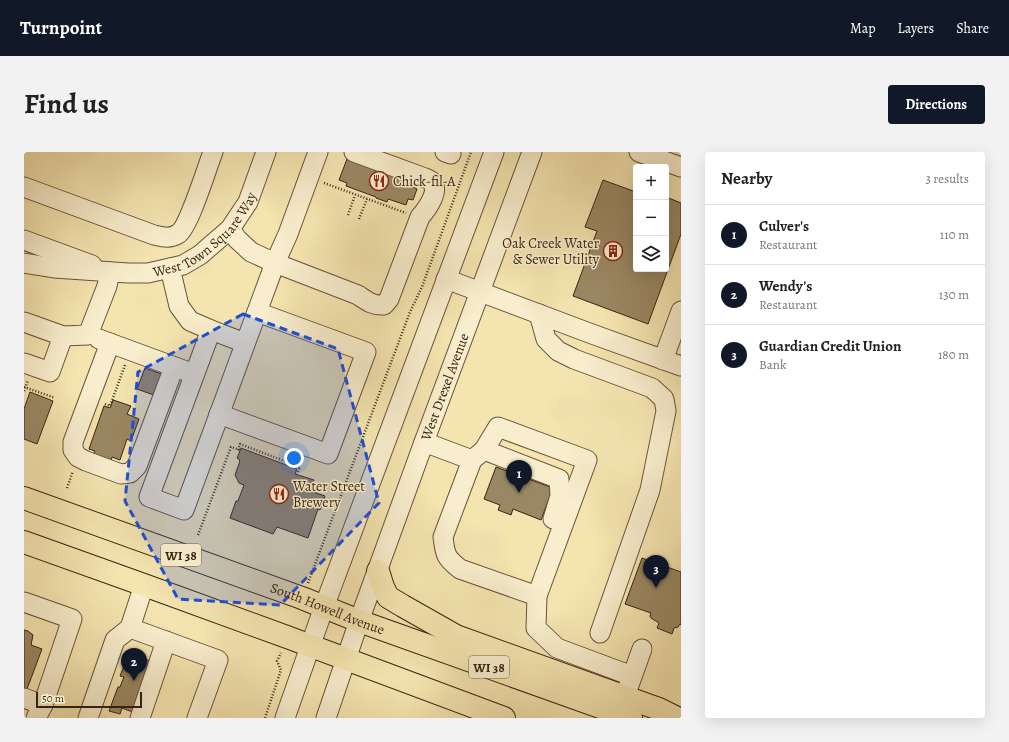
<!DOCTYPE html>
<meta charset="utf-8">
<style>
:root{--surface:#fff;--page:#f2f2f2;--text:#202124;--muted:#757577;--line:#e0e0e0;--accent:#111827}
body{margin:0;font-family:Alegreya,serif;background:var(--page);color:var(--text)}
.controls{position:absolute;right:12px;top:12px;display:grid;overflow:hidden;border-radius:4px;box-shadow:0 4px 16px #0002}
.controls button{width:36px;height:36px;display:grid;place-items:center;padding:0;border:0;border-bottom:1px solid var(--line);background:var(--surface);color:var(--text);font:20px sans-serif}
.scale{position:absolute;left:12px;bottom:10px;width:106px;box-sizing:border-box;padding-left:4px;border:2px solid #382310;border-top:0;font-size:11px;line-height:14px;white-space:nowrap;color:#382310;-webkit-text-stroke:3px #f8edcc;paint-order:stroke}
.you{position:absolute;left:270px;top:306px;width:14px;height:14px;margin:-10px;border:3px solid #fff;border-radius:50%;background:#1a73e8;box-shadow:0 0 0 6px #1a73e833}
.badge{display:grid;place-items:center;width:26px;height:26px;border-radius:50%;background:var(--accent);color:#fff;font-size:13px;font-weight:700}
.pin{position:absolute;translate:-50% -33px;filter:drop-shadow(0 1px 2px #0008)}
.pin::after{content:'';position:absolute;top:21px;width:14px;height:12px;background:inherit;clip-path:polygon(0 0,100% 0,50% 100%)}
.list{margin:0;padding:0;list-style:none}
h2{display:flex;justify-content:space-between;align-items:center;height:52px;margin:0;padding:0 16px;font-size:17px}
h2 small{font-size:13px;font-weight:400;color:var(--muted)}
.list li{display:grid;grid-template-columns:26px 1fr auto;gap:12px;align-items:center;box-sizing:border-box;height:60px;padding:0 16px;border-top:1px solid var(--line)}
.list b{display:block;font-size:15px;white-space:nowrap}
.list p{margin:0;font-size:13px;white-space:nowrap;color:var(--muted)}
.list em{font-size:13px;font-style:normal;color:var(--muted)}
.icon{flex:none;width:22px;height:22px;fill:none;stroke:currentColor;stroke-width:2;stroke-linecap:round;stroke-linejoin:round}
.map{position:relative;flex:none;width:657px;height:566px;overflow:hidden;border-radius:4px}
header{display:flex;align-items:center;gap:24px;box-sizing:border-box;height:56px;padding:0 20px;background:var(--accent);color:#fff}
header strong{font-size:19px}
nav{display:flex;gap:22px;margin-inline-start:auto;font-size:14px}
.intro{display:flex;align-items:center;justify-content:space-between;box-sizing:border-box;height:96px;padding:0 24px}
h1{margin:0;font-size:28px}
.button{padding:10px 18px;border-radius:4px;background:var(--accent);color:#fff;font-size:14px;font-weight:700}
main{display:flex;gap:24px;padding:0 24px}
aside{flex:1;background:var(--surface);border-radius:4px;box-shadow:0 4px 16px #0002}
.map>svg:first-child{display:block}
.building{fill:#9a8763;stroke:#382310}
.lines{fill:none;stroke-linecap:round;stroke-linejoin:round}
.minor-casing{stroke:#675338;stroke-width:21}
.major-casing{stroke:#382310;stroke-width:24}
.path{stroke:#382310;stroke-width:2.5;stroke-dasharray:1 2;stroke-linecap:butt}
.minor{stroke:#f8edcc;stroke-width:19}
.major{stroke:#f4e4b0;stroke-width:22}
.marked{fill:#1d4ed8;fill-opacity:0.2;stroke:#1d4ed8;stroke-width:3;stroke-dasharray:8 5;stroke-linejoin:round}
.labels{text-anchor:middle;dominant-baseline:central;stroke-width:3;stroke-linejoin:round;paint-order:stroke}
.shield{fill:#f8edcc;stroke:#726048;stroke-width:1}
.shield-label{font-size:13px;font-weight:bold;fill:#382310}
.poi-label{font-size:14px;fill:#382310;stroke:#f8edcc;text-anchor:start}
.street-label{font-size:14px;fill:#382310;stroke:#f8edcc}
</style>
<header>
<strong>Turnpoint</strong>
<nav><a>Map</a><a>Layers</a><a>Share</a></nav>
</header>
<div class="intro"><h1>Find us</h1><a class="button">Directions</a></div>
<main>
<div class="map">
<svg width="657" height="566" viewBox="0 0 657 566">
<rect width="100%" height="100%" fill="#f4e4b0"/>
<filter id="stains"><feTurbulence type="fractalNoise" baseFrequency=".005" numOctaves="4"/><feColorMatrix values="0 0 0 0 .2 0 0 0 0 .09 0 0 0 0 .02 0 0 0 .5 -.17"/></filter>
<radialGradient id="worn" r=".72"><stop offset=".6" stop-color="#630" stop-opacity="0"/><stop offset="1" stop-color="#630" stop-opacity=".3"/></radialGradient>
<g class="building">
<polygon points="323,7 391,28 389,35 393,37 389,48 384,47 382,53 364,47 363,50 352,46 352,45 322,34 323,31 315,28"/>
<polygon points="579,28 612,40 612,117 642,117 642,45 657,51 657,82 624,172 549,144 573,79 561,75"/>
<polygon points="121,216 146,225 138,246 113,237"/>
<polygon points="6,240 29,249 13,292 0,287 0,257"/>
<polygon points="89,248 107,254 103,262 115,267 107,289 103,287 96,308 88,305 87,309 69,302 71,299 65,297 80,254 86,256"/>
<polygon points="217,296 273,317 271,322 290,328 286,339 301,344 296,358 294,357 284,386 253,375 249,382 206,366 212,349 214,349 220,333 215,331 211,323 216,309 215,308 215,307 213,306"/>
<polygon points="472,315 529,336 517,368 489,357 487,363 474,358 476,353 460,347"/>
<polygon points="618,406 657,420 657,473 656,472 654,475 650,476 648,482 633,476 635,471 627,466 626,464 627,461 601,452"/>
<polygon points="0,478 4,479 9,483 7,493 18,497 0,545"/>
<polygon points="105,501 126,509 111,561 98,556 96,562 85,559 94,535 96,535 100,525 96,524"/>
</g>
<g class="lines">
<defs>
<g id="minor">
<polyline points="421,0 427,2"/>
<polyline points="615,0 657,15"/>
<path d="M0 35 130 83C139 85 145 87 154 82 165 75 183 15 189 0"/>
<path d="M206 77 213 87 227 100 251 111 334 143C343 149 349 154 360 153L365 147 396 65C403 57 417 38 407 29 407 29 402 26 401 26L330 0"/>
<polyline points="0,88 68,113"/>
<path id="s1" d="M0 111 30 116 104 121H124L159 113 176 103 206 77 224 50 242 0"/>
<polyline points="146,116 155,154 166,169 187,178 221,191"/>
<polyline points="422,127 568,182 657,214"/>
<polyline points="515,162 522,187 534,199 550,207 628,236 640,247 642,259 626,338 576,481"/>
<polyline points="0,170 39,184 64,183 83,134 86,120"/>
<polyline points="187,178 125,345 160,358 251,111 264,82 294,0"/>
<polyline points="75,187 162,219"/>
<polyline points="86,191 49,290 49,298 54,305 62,309 97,322 106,321 113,314 150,215"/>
<polyline points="639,208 657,159"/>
<polyline points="0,211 26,220 39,184"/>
<polyline points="195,262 304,302 342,200 233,160"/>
<polyline points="400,290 448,308 460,298 474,275 563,308 513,444 512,476 533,496 608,524"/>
<polyline points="460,298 535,327 536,344 529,367"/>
<path d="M448 308 419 385C421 403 422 406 436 417L513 444"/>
<polyline points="120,433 106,476 194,508 173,566"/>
<polyline points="0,450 48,467 19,553 12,566"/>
<polyline points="604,536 618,497"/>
<polyline points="0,546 19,553"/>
<polyline points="64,566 91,488 106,476"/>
<polyline points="116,566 142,489"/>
<polyline points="261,566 300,455 470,0"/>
<path id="s2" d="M302 566 335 469 400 290 508 0"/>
</g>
<g id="major">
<path id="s3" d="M0 346 278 446 335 469 607 566"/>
<polyline points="0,390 120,433 263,485 480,566"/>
<polyline points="354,419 359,435 364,445 379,454 432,484 635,557 653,566"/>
</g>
</defs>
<use href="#minor" class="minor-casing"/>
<use href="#major" class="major-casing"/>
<g class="path">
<polyline points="300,31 382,61"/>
<polyline points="324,63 331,43"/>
<polyline points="335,67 343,47"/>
<polyline points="0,235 31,246"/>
<polyline points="0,239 4,228"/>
<polyline points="81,252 86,254 101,213"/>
<polyline points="214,298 216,292 276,315 273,322"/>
<polyline points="43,336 49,319"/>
<polyline points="174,383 207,295 216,298"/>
<polyline points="284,431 386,160 398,135 447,0"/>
<polyline points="241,566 257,518 253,509 257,501"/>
</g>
<use href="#minor" class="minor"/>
<use href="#major" class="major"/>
</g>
<path class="marked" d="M219 162 314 197 355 351 256 453 154 447 101 349 114 220Z"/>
<defs>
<symbol id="restaurant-ring" viewBox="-11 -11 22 22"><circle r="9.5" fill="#f8edcc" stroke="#8f2418" stroke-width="1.5"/><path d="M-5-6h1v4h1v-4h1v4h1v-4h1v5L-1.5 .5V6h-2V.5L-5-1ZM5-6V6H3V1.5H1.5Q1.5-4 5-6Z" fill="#8f2418"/></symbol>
<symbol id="building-ring" viewBox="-11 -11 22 22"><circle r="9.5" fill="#f8edcc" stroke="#8f2418" stroke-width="1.5"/><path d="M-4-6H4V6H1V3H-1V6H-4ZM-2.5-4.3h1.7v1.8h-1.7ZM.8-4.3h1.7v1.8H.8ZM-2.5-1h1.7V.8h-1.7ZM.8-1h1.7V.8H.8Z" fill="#8f2418"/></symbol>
</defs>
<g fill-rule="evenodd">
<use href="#restaurant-ring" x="344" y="18" width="22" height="22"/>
<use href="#building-ring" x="578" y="88" width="22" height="22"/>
<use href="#restaurant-ring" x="244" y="331" width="22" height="22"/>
</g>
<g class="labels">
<g class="shield">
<rect x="137" y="392" width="40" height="22" rx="3"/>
<rect x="445" y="504" width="40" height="22" rx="3"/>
</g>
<g class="shield-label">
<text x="157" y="403">WI 38</text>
<text x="465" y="515">WI 38</text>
</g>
<g class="poi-label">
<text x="369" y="29">Chick-fil-A</text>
<text x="575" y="91" text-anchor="end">Oak Creek Water<tspan x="575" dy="16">&amp; Sewer Utility</tspan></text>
<text x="269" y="334">Water Street<tspan x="269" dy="16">Brewery</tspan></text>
</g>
<g class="street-label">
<text stroke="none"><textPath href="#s1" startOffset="196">West Town Square Way</textPath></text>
<text stroke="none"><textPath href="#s2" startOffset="352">West Drexel Avenue</textPath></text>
<text stroke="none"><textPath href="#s3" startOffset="323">South Howell Avenue</textPath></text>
</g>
</g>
<rect width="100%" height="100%" filter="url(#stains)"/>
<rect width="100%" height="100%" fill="url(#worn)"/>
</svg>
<div class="controls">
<button>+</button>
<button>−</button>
<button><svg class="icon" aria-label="layers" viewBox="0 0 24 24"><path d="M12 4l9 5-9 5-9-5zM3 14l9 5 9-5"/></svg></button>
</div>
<div class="scale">50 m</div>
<div class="you"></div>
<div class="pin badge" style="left:495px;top:341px">1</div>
<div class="pin badge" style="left:110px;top:529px">2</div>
<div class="pin badge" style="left:632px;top:436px">3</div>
</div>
<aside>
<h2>Nearby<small>3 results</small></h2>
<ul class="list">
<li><span class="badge">1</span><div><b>Culver's</b><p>Restaurant</p></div><em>110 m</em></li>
<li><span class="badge">2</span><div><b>Wendy's</b><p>Restaurant</p></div><em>130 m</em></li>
<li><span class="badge">3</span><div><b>Guardian Credit Union</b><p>Bank</p></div><em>180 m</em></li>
</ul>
</aside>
</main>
